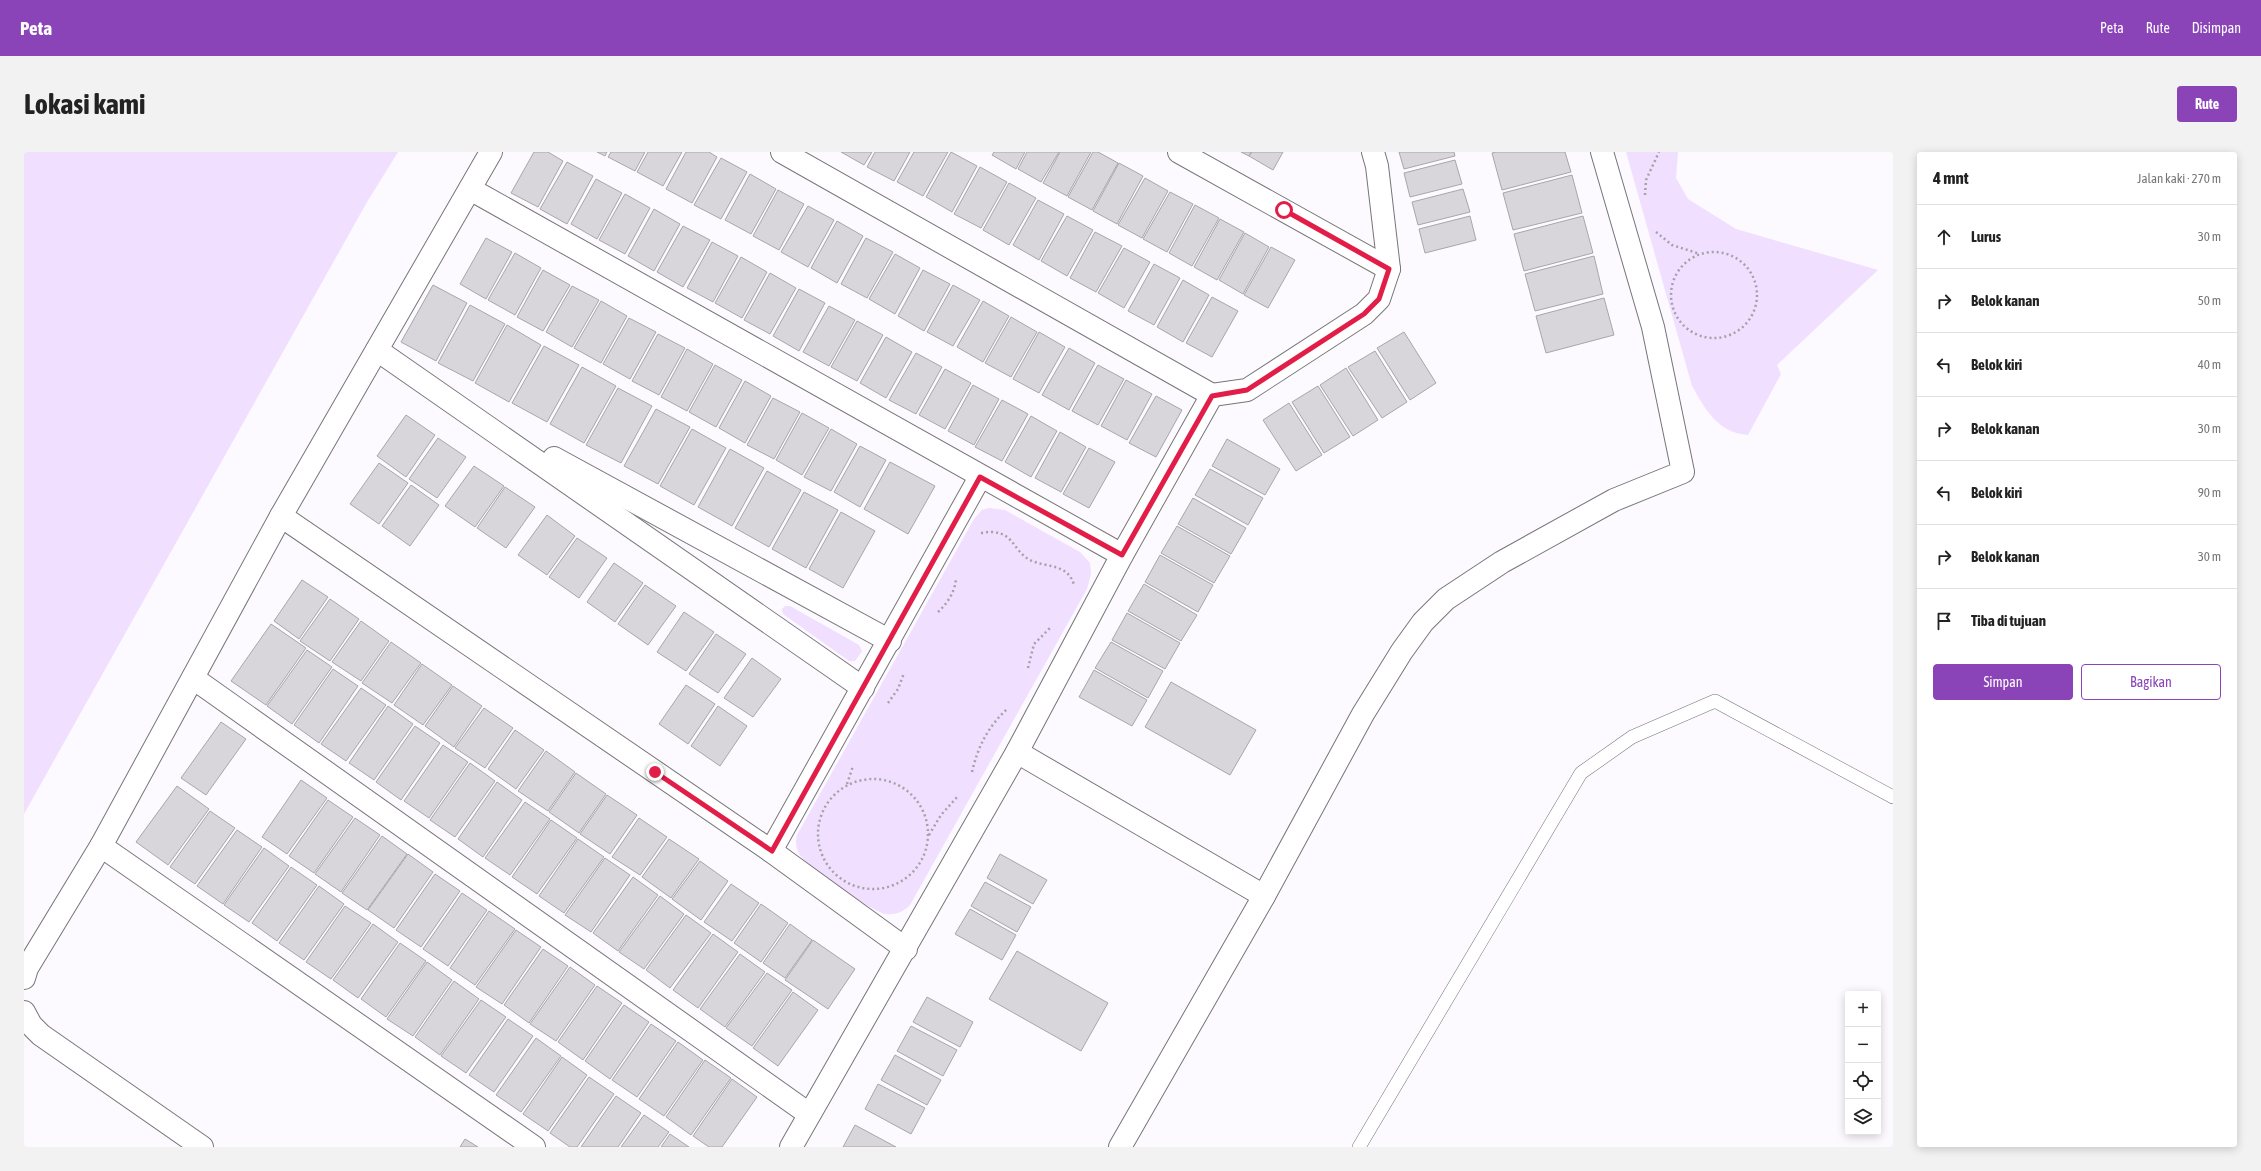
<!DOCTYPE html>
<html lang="id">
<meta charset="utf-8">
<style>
:root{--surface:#fff;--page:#f2f2f2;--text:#222;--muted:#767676;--line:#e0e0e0;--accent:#8a44b7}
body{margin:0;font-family:"Asap Condensed",sans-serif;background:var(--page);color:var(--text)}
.controls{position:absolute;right:12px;bottom:12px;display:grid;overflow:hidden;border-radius:4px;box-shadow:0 2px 10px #0003}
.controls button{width:36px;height:36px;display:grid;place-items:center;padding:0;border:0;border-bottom:1px solid var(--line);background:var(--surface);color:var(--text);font:20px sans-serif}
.stop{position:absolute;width:12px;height:12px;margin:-9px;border:3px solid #e11d48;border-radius:50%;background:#fff}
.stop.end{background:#e11d48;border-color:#fff;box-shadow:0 1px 4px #0008}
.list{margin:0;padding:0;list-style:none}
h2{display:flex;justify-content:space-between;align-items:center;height:52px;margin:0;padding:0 16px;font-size:17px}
h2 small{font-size:13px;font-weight:400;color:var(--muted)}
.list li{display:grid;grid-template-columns:26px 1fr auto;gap:12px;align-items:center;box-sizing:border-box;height:64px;padding:0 16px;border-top:1px solid var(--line)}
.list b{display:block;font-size:15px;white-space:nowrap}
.list em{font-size:13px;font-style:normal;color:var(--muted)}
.actions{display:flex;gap:8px;padding:12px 16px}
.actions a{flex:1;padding:9px 0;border:1px solid var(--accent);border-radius:4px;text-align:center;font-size:14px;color:var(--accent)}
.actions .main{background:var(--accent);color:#fff}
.icon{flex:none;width:22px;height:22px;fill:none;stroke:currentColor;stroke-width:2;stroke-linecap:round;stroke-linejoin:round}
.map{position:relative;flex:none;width:1869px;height:995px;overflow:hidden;border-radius:4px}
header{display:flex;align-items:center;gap:24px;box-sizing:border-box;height:56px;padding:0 20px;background:var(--accent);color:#fff}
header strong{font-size:19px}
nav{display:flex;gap:22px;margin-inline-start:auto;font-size:14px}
.intro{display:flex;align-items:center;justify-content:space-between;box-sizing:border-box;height:96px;padding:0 24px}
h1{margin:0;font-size:28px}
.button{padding:10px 18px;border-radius:4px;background:var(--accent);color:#fff;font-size:14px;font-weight:700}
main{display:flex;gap:24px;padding:0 24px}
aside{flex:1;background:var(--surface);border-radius:4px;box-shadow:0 2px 10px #0003}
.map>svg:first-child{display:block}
.green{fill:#f0dffe}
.building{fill:#d9d6db;stroke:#a8a5ab}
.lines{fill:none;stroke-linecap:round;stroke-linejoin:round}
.service-casing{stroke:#78757a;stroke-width:14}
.minor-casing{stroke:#78757a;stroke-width:24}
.path{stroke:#a4a2a6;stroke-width:2.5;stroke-dasharray:2 3;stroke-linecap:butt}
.service{stroke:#fff;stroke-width:13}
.minor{stroke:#fff;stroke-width:22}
.route{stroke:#e11d48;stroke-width:5}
</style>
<header>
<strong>Peta</strong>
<nav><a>Peta</a><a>Rute</a><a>Disimpan</a></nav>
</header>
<div class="intro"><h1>Lokasi kami</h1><a class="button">Rute</a></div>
<main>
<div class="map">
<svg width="1869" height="995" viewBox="0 0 1869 995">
<rect width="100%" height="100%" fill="#fcf9ff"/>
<g class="green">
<polygon points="0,0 374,0 343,50 0,662"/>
<path d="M1602 0H1654L1652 26 1664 47 1712 77 1854 118 1753 213 1757 222 1724 283C1694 281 1681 257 1668 234Z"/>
<path d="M965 356 981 358 1056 400 1066 411 1067 422 1063 437 886 753C879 760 872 763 862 762 848 760 784 715 776 703 772 697 771 690 773 683L950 367 958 358Z"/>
<polygon points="761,454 766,454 835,493 838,499 831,509 825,509 759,462 758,457"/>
</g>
<g class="building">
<polygon points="510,0 524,0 539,9 514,55 487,41"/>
<polygon points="573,0 583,0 581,4"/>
<polygon points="587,0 621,0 611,19 584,5"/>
<polygon points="624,0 658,0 639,34 613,20"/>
<polygon points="662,0 685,0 693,5 668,51 642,37"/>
<polygon points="817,0 848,0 840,13"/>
<polygon points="851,0 886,0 870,29 843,15"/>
<polygon points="890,0 924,0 899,44 873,30"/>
<polygon points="927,0 953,14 928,60 902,45"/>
<polygon points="970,0 1001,0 992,17 968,3"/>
<polygon points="1003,0 1035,0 1017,30 994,17"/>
<polygon points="1036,0 1067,0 1043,44 1019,31"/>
<polygon points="1069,0 1074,0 1094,11 1068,58 1044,45"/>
<polygon points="1217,0 1227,0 1225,4"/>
<polygon points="1228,0 1259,0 1249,18 1225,4"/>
<polygon points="1375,0 1430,0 1431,4 1380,17"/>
<polygon points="1472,0 1541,0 1547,20 1478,38 1468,1"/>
<polygon points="697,6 723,20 697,67 670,53"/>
<polygon points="1431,8 1438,32 1386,45 1380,21"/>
<polygon points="543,10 569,24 543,72 516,57"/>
<polygon points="1095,11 1119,24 1093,72 1069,59"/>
<polygon points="956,15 983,30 957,76 930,62"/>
<polygon points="726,22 752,37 727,82 701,68"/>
<polygon points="1548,23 1558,61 1489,78 1479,41"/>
<polygon points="1121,26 1144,39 1118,86 1094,73"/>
<polygon points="572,27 598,41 573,87 547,72"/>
<polygon points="985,31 1012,46 985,93 959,78"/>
<polygon points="1439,37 1446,60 1394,73 1388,50"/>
<polygon points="754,38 780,52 755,98 729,84"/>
<polygon points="1146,40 1169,52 1143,100 1119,87"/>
<polygon points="601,42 626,56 601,102 575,88"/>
<polygon points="1014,48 1040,62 1015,108 989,93"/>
<polygon points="1171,53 1195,66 1168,114 1145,101"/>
<polygon points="784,54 810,68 784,115 757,100"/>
<polygon points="630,57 656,72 630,119 604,104"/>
<polygon points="1043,64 1069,78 1043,124 1017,109"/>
<polygon points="1446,64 1452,88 1401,101 1395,77"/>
<polygon points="1559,64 1569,101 1500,119 1490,82"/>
<polygon points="1196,67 1220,80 1193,128 1170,115"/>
<polygon points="813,69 839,84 813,131 787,116"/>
<polygon points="659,74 686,88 659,135 633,120"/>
<polygon points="1071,80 1098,94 1072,140 1046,126"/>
<polygon points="1221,81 1245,95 1219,142 1195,128"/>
<polygon points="462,86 488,100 462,147 436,132"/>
<polygon points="842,86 869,100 843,146 817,132"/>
<polygon points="688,90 714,104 689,150 663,136"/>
<polygon points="1247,95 1271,108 1244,156 1220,143"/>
<polygon points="1100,96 1126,110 1100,156 1074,141"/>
<polygon points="491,101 517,116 491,163 464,148"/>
<polygon points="871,102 896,116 871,162 845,147"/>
<polygon points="1570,104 1579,142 1511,159 1501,122"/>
<polygon points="717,105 743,120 718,166 691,151"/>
<polygon points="1130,112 1156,126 1130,173 1104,159"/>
<polygon points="519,118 546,133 519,179 493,165"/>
<polygon points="899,118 926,132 900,179 874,164"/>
<polygon points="746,121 772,136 746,182 720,168"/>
<polygon points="1159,128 1185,143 1159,190 1133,175"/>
<polygon points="409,133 443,151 412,209 377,190"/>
<polygon points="929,133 956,148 929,194 903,180"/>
<polygon points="548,134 575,148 548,195 522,180"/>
<polygon points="775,137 801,151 775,199 749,184"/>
<polygon points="1188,145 1214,159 1188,205 1162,191"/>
<polygon points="1580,146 1590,183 1522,201 1512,164"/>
<polygon points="577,149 603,164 577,211 550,196"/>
<polygon points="959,149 985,164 959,210 933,195"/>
<polygon points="446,153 481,172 449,229 414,211"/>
<polygon points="805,154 831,168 805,214 779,200"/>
<polygon points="987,165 1013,180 987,225 961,211"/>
<polygon points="605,166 632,180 606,227 579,212"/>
<polygon points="833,169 859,183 833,229 807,215"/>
<polygon points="483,173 517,193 485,250 451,231"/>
<polygon points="1015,180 1041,195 1015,241 989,227"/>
<polygon points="1380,180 1412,231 1386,248 1353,196"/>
<polygon points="634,182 661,196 635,243 608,229"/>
<polygon points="862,185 888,200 862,246 836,231"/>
<polygon points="520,194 555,213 523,270 488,251"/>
<polygon points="1045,196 1071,211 1045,258 1018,243"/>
<polygon points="663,197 689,212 663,259 637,245"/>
<polygon points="1351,199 1383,250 1358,266 1324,215"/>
<polygon points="892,201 918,215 892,262 865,248"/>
<polygon points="691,213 718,228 692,275 665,260"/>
<polygon points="1074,213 1100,227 1074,273 1048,259"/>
<polygon points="558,215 592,234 560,291 526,272"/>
<polygon points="1322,216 1354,268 1329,284 1296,233"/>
<polygon points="921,217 947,231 921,277 895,263"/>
<polygon points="1102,228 1128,242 1103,288 1077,274"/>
<polygon points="721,229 747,244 721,291 695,276"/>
<polygon points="949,233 975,247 950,293 924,279"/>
<polygon points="1294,234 1326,285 1300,301 1268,250"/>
<polygon points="594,236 628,254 597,311 562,293"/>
<polygon points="1132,244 1158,258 1132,305 1105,291"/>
<polygon points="749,246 776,260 750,307 723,293"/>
<polygon points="978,248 1004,262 978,309 951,295"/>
<polygon points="1265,251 1298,303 1272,319 1239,268"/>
<polygon points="632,257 666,275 634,332 600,314"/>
<polygon points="778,261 805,276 778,323 752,308"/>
<polygon points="382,263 411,283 382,325 353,304"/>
<polygon points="1007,264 1033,279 1007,325 981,310"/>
<polygon points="668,277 702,296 670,353 636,334"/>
<polygon points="807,277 833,292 807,339 780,325"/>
<polygon points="1036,280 1062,295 1037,340 1011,326"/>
<polygon points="414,286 442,305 413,346 385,327"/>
<polygon points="1203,287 1256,317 1241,343 1188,314"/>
<polygon points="836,294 862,308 836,355 810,340"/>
<polygon points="1065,296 1091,310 1065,356 1039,342"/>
<polygon points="706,297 740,316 708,374 674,355"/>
<polygon points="866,310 911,334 884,382 840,357"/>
<polygon points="355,311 384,331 355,372 326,352"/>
<polygon points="450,314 480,334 451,375 421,354"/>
<polygon points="1186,317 1239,346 1224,373 1171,343"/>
<polygon points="743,319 777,338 745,395 711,376"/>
<polygon points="387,333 415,353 386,394 358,374"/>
<polygon points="481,335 511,355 482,396 453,376"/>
<polygon points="780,340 814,358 782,416 748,397"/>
<polygon points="1169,346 1222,376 1207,402 1154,372"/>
<polygon points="817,360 851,379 819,436 785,417"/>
<polygon points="523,363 551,384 523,423 494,403"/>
<polygon points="1153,374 1206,404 1190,431 1137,401"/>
<polygon points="553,386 583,406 555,446 525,425"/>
<polygon points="1136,403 1189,433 1174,460 1121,430"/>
<polygon points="590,411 619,431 591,470 563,450"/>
<polygon points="278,428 304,445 275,487 250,469"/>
<polygon points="1120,432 1173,463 1157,489 1104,459"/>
<polygon points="621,433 652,454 624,493 594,472"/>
<polygon points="306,447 335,467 306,509 276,489"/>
<polygon points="660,460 690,480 662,519 633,500"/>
<polygon points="1103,461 1156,491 1141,517 1088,488"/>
<polygon points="337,469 365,489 337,529 308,510"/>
<polygon points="247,472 282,496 242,553 207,529"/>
<polygon points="692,482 722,502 694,541 665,522"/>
<polygon points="367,490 397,511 368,551 338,531"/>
<polygon points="1087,490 1139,519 1124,546 1071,516"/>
<polygon points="283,498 308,515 268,572 243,554"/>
<polygon points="728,506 757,527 729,565 700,546"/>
<polygon points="398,512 428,533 399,573 370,553"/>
<polygon points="309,517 334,534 295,591 270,573"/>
<polygon points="1070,518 1123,548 1108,574 1055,545"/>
<polygon points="1147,530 1232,578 1206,623 1121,575"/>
<polygon points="662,533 691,552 664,592 635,572"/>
<polygon points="429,534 458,554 430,595 401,574"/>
<polygon points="337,536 362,553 322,609 297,592"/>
<polygon points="364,554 389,572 350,628 325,611"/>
<polygon points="694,554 723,574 696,614 667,594"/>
<polygon points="460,556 489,576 461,616 431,596"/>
<polygon points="197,570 222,587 182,643 157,626"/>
<polygon points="391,574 416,591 377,648 352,630"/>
<polygon points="491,578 520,598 492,637 464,617"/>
<polygon points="419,593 444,610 405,666 380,649"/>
<polygon points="522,599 551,620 524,659 494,639"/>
<polygon points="446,611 471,629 431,685 406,668"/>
<polygon points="552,621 582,642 555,681 525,660"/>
<polygon points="277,628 303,646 263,702 238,685"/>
<polygon points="473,630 498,648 459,705 434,687"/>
<polygon points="153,634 185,657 144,713 112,690"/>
<polygon points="583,643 613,663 586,702 556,682"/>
<polygon points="304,648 329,665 290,721 265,704"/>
<polygon points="501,650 526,667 486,723 461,706"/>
<polygon points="186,659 211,676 171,732 146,715"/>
<polygon points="331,666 356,683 317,740 291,722"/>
<polygon points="615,666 643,685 616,723 588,705"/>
<polygon points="527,668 553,686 513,742 488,725"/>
<polygon points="213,678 238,695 199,752 173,734"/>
<polygon points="358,684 383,702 343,758 318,741"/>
<polygon points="554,687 580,705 540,761 515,744"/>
<polygon points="645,687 675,707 647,746 618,725"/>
<polygon points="240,696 265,714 225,770 200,753"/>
<polygon points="384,702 409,720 370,776 344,758"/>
<polygon points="976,702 1023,728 1009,752 963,726"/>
<polygon points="581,706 606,723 567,780 541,763"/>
<polygon points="676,709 704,729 677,768 648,747"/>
<polygon points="267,715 293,733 253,789 228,771"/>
<polygon points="411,722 436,739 397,795 372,778"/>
<polygon points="609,725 634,743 594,799 569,781"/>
<polygon points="961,730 1007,755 993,780 947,754"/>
<polygon points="707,732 735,751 708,789 680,770"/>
<polygon points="295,734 320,752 280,808 255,791"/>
<polygon points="438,741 463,758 424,814 399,797"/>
<polygon points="636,744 660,762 620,817 595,800"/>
<polygon points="737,752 764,771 737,810 710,791"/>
<polygon points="321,754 347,771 307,827 282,810"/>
<polygon points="946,757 992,783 978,808 931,782"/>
<polygon points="465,759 491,777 451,833 426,816"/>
<polygon points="662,763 687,781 646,836 622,818"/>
<polygon points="349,772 374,790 334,846 309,828"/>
<polygon points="766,772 788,788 761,826 739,811"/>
<polygon points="492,778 517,795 478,852 452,835"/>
<polygon points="689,782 714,800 674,856 649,838"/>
<polygon points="789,788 831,817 804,857 761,828"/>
<polygon points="376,791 402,809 362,865 337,847"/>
<polygon points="519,797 544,814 505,871 480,853"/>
<polygon points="993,799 1084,851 1057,899 965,847"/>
<polygon points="716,802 741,820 701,875 676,857"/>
<polygon points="403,810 428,828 389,884 363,867"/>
<polygon points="546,815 571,833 532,889 506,872"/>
<polygon points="743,821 768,838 728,894 702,876"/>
<polygon points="430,829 455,847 416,903 391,885"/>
<polygon points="573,834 598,851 559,908 534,890"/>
<polygon points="769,840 794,858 754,914 729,896"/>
<polygon points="903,845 949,870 936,895 889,870"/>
<polygon points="457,848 482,865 442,921 417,904"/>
<polygon points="600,853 625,870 586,927 561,909"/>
<polygon points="484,867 509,884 470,940 445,923"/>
<polygon points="627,872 652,889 613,945 588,928"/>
<polygon points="887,874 933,898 919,924 873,899"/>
<polygon points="512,886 537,904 497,960 472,943"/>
<polygon points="654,890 679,908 640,964 615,947"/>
<polygon points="871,903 917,928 903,953 857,928"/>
<polygon points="538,905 563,923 524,979 499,962"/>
<polygon points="681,908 707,926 667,983 642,965"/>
<polygon points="565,925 590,942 553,995 546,995 526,981"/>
<polygon points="708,927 733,945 698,995 685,995 669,984"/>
<polygon points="854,932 901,956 887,982 841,957"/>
<polygon points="592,944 617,961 594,995 557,995"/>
<polygon points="620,963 645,980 634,995 597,995"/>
<polygon points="831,973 872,995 819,995"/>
<polygon points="646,982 665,995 637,995"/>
<polygon points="441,987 454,995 436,995"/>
</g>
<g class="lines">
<defs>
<polyline id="service" points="1335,995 1557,621 1608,585 1691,549 1869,645"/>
<g id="minor">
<polyline points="758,0 1188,243"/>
<polyline points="1155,0 1365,117"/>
<polyline points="446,37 1098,403"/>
<polyline points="353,198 839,536"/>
<polyline points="530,306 866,489"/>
<polyline points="257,364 747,699 882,797"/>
<polyline points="169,526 785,962"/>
<polyline points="993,600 1240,744"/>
<polyline points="77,694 510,995"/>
<polyline points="747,699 956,325"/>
<polyline points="0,826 3,816 77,694 257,364 467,0"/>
<polyline points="0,860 7,873 17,883 178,995"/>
<polyline points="767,995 993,600 1098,403 1188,243 1223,238 1340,162 1355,147 1365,117 1353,14 1349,0"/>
<polyline points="1096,995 1240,744 1339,562 1378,499 1399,470 1422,447 1478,410 1590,348 1659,320 1629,175 1578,0"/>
</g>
</defs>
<use href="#service" class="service-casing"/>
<use href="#minor" class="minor-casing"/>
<g class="path">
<polyline points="1621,43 1622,28 1635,0"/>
<polyline points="1632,80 1648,93 1676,102"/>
<circle cx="1690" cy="143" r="43"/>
<path d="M957 381C990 375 987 398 1006 408 1022 416 1044 411 1050 433"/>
<path d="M914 460C924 451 931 439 932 427"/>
<polyline points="1004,516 1010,492 1027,475"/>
<polyline points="864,551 874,537 880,521"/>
<path d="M948 620C954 594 964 575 983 557"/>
<circle cx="849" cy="682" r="55"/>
<polyline points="823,632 829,614"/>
<polyline points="905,683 917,663 934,644"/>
</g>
<use href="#service" class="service"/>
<use href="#minor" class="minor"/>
</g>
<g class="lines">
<polyline class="route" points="631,620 748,699 956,325 1098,403 1188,244 1223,238 1340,162 1355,147 1365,117 1260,58"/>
</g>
</svg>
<div class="controls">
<button>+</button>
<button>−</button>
<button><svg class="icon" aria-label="locate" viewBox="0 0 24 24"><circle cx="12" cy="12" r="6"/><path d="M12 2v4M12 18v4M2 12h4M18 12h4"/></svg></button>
<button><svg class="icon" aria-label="layers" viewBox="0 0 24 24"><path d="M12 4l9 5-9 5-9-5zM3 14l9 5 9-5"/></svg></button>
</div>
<div class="stop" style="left:1260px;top:58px"></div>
<div class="stop end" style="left:631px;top:620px"></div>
</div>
<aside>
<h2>4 mnt<small>Jalan kaki · 270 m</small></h2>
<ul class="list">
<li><svg class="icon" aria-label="ahead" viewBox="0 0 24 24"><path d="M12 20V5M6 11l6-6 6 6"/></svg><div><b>Lurus</b></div><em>30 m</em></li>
<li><svg class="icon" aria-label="right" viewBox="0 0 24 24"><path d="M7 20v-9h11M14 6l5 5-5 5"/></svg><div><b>Belok kanan</b></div><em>50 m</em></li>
<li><svg class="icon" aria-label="left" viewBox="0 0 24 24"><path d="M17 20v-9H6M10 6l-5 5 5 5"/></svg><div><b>Belok kiri</b></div><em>40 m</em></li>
<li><svg class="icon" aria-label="right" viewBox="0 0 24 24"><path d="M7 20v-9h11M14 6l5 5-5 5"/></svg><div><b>Belok kanan</b></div><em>30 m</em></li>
<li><svg class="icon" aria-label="left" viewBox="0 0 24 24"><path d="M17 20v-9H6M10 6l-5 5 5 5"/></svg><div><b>Belok kiri</b></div><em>90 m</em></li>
<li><svg class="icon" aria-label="right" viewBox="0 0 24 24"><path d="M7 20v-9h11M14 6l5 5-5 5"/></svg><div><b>Belok kanan</b></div><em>30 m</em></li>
<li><svg class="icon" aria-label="arrive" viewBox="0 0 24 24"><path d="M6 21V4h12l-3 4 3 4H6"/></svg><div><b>Tiba di tujuan</b></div></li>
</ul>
<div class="actions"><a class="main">Simpan</a><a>Bagikan</a></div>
</aside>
</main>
